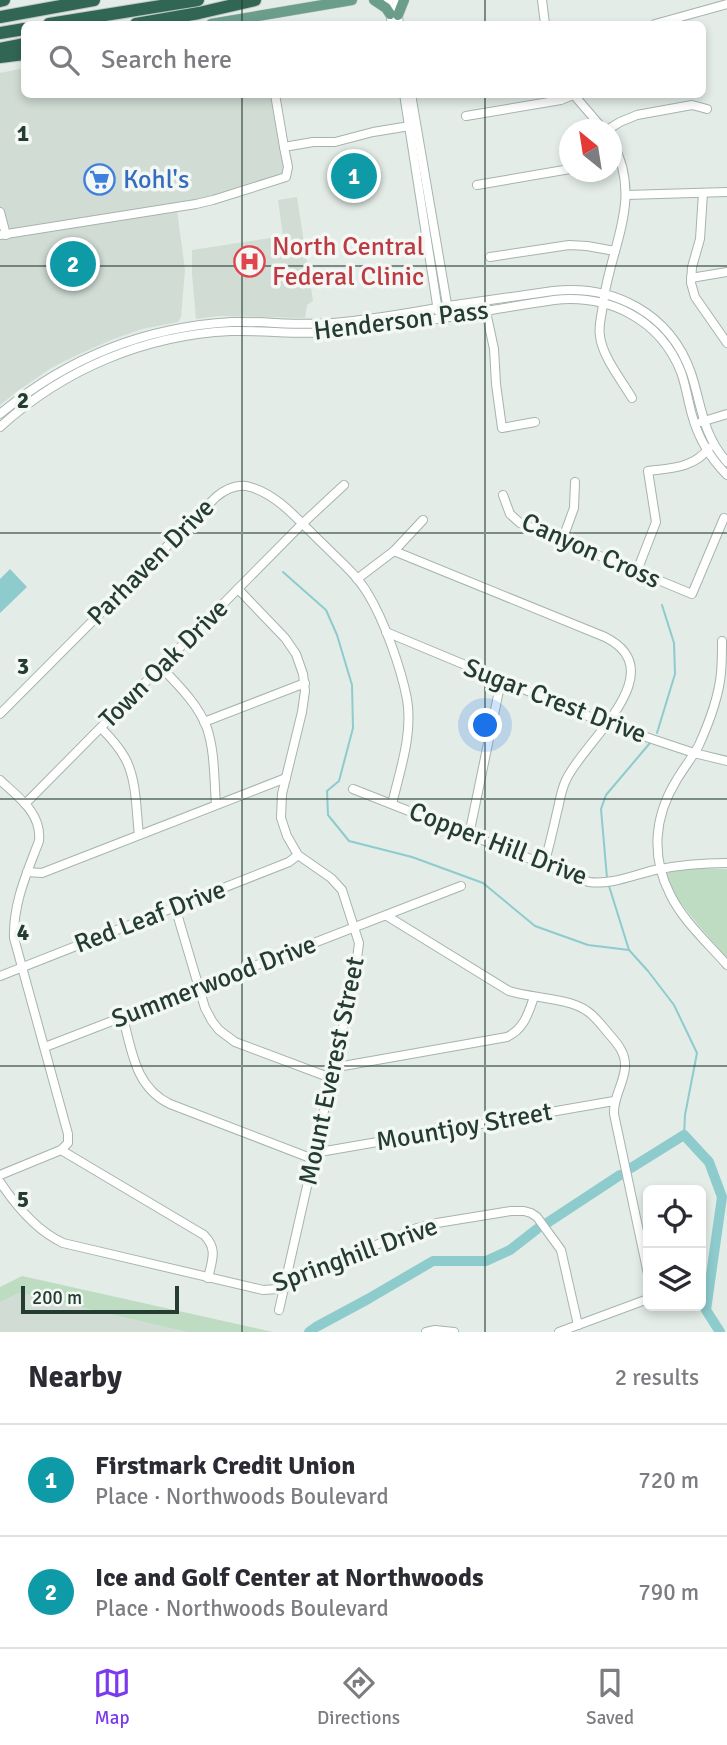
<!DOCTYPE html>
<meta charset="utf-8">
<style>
:root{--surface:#fff;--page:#f2f2f3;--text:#2b2b33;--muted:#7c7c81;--line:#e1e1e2;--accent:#7c3aed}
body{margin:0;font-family:Signika,sans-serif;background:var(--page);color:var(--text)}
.controls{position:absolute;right:21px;bottom:21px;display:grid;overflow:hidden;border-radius:10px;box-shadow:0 4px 10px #0003}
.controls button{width:63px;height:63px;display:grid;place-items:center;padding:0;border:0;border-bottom:2px solid var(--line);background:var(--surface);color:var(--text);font:35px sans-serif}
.compass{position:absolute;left:559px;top:119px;width:63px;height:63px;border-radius:50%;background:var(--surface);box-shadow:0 4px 10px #0003;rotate:330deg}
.scale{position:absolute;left:21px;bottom:18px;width:158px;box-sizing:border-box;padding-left:7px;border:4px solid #243c32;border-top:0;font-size:19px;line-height:24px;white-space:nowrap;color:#243c32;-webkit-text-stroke:5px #f3f8f5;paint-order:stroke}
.you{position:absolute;left:486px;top:726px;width:24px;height:24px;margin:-18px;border:5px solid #fff;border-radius:50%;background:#1a73e8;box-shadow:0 0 0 10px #1a73e833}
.badge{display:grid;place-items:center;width:46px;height:46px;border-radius:50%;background:var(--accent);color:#fff;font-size:23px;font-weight:700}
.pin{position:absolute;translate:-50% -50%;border:4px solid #fff;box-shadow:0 2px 7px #0006}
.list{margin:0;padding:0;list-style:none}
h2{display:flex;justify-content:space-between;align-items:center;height:91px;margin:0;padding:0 28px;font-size:30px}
h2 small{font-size:23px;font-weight:400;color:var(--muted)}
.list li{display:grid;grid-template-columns:46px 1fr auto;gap:21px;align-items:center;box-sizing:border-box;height:112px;padding:0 28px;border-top:2px solid var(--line)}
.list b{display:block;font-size:26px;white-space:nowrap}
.list p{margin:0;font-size:23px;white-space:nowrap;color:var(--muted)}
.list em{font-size:23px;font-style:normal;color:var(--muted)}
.icon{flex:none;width:38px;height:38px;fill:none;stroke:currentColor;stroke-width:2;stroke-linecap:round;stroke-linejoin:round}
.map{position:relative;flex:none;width:727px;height:1332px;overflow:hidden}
.search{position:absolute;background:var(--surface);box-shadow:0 4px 10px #0003;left:21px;right:21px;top:21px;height:77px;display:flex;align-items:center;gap:18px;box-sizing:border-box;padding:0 24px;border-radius:10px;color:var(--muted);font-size:26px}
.sheet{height:315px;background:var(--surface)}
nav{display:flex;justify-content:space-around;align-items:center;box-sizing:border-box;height:98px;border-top:2px solid var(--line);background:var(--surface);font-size:19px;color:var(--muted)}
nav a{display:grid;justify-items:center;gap:4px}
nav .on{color:var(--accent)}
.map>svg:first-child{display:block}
.built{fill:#d1dcd5}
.green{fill:#bddcc2}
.water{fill:#8ecbcd}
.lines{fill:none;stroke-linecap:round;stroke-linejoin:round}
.stream{stroke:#8ecbcd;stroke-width:2}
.river{stroke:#8ecbcd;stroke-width:10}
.minor-casing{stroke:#a6b4ad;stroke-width:10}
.major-casing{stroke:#c2c8c6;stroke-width:11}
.highway-casing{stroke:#c2c8c6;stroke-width:14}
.minor{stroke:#fff;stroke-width:8}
.major{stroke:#6a9e8b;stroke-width:10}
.highway{stroke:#316655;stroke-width:12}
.grid{fill:none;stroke:#243c32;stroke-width:2;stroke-opacity:0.55}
.labels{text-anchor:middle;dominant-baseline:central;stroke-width:7;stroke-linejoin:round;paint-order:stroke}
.shop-label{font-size:26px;fill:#366cbe;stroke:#f3f8f5;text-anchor:start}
.health-label{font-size:26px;fill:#be3a42;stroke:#f3f8f5;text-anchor:start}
.street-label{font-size:26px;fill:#243c32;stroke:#f3f8f5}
.grid-label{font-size:23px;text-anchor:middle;font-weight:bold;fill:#243c32;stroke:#f3f8f5;stroke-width:7;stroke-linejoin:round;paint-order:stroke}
</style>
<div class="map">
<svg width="727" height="1332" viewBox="0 0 727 1332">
<rect width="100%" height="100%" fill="#e3ece7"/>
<g class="built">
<polygon points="24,68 24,94 271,95 284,173 205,199 176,203 185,270 181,317 178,322 142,329 111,340 77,355 51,368 19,390 0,405 0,73"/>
<polygon points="297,197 313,301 307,305 305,318 219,316 196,319 192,274 192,250 283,236 278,200"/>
<polygon points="19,1293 187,1332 0,1332 0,1302"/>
</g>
<g class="green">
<path d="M694 868 727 869V958C714 941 666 893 667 874L672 870Z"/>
<polygon points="22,1276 273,1332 187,1332 19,1293 0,1302 0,1287"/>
</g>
<polygon class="water" points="10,569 27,587 0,613 0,579"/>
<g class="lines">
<g class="stream">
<polyline points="283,572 326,610 337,635 352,685 353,728 339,781 327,791 328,815 349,841 412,857 483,883 535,926 588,945 629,950 648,971 674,1005 697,1053 685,1115 684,1135"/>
<polyline points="657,733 675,674 674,643 662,605"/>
<polyline points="607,878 601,809 606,795 650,743"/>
<polyline points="609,886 629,950"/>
</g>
<g class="river">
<polyline points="631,1168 684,1135 709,1162 722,1197 706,1310 720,1332"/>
<polyline points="547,1223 620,1175"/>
<polyline points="309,1332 316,1327 368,1299 433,1261 486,1261 510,1250 537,1229"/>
</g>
<defs>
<g id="minor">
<polyline points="388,0 392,24"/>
<polyline points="396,0 399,24"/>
<polyline points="542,0 545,24"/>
<polyline points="655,24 727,4"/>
<polyline points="275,94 284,147"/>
<polyline points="404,94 438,311"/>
<polyline points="411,94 448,310"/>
<polyline points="573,94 604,130"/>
<polyline points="466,116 561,100 573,95"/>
<polyline points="607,130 620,122 637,115 692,105 707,109"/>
<path d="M612 142C644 199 610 247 603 304 602 315 598 325 600 336 602 356 622 381 632 398"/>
<polyline points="477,185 570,169"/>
<polyline points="703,193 700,239 692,267 691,283 695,297 727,343"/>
<polyline points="626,195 727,192"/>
<polyline points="0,212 6,235"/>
<polyline points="0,235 196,204 213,200 286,177 288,167 284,147 313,142 335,142 373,132 416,125"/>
<polyline points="490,257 569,245 587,246 615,251"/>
<polyline points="691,278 727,272"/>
<polyline points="485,307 494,349 496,384 502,428 535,422"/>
<path d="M0 414C67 358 144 327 232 322 265 321 299 326 333 323 371 320 410 313 448 306 483 301 518 296 553 291 613 284 670 313 691 373 702 406 702 434 727 462"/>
<polyline points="701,422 727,414"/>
<path d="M0 427C64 369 145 335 231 331 265 330 299 335 332 332 407 326 480 311 554 300 609 294 660 319 681 372 686 386 688 401 692 415 698 437 711 459 727 475"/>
<polyline points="503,495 510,514 520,523 692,594 724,518"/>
<polyline points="562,541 574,508 575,482"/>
<path d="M394 551 605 637C675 672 583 742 566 780 561 790 560 801 557 812 553 830 549 847 544 865"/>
<path d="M637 571 656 522 648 471C671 468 694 468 709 448"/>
<polyline points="357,579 394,551 423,520"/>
<polyline points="238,589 285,638 296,654 303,674 305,691 302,712 282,794 281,818 287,836 298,855 331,878 342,890 359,943 355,974 279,1310"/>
<polyline points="386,632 607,724 694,753 727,761"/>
<path d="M722 641C722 651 722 662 721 673 719 695 708 725 699 745 692 758 683 769 676 781 654 817 651 857 670 894 683 921 708 943 727 965"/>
<path d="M161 667C178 685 198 704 207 728 215 752 214 780 216 804"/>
<path d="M0 714 216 497C226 489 237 483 250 487 280 495 303 526 325 546 340 561 357 575 368 594 384 620 401 668 407 699 413 734 400 770 392 804"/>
<polyline points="204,722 305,683"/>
<path d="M101 728C110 737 119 747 125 758 137 780 136 810 139 835"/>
<path d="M0 780C18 797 42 813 39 841 27 873 13 903 14 938L68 1134V1143L61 1150 0 1175"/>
<path d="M353 789 589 882C612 885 633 875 655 870 679 865 703 863 727 863"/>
<polyline points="25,804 302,524 344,485"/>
<polyline points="469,835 501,681"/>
<polyline points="27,872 42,873 286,778"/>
<polyline points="175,907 205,1008 212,1021 219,1030 235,1042 331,1078"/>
<path d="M387 916 509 991C532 998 569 998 587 1011 596 1017 602 1026 609 1034 618 1044 626 1054 625 1067 624 1084 613 1097 614 1114L648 1274"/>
<polyline points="0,976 289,862 298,855"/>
<path d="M123 1018C132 1051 135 1087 170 1104L313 1159"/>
<polyline points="45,1047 461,886"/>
<path d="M334 1066H343L507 1037C524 1029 528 1014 534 997"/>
<path d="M61 1150 204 1235C218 1249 212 1260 208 1278"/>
<polyline points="314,1153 614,1101"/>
<path d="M0 1182C16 1206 37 1231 63 1243L263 1290 278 1289 299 1277 417 1228 437 1223 511 1211H524L531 1213 537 1217 561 1250 578 1325"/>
<polyline points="426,1332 435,1330 454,1332"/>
<polyline points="559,1332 648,1299"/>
</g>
<g id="major">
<polyline points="374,0 386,8 390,14"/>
<polyline points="398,15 404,0"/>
<polyline points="211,24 352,0"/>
</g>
<g id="highway">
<polyline points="0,1 4,0"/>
<polyline points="0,17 94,0"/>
<polyline points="49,24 198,0"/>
<polyline points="136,24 199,13 255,0"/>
<polyline points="0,33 24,29"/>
<polyline points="0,49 24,44"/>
<polyline points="0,57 24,54"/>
</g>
</defs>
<use href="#minor" class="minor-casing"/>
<use href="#major" class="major-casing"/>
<use href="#highway" class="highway-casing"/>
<use href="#minor" class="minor"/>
<use href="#major" class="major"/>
<use href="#highway" class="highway"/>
</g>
<path class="grid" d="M242 0V24M485 0V24M242 94V1332M485 94V1332M0 266H727M0 533H727M0 799H727M0 1066H727"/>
<defs>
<symbol id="supermarket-ring" viewBox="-11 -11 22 22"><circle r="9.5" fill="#f3f8f5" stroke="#3f7fe0" stroke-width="1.5"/><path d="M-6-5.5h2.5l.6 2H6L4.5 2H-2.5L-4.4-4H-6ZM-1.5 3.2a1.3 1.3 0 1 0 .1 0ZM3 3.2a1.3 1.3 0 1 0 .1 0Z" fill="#3f7fe0"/></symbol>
<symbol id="hospital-ring" viewBox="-11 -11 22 22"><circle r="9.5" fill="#f3f8f5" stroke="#e0444e" stroke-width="1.5"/><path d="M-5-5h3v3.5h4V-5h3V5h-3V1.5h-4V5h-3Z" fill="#e0444e"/></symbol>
</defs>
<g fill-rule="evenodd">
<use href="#supermarket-ring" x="82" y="162" width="35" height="35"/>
<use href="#hospital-ring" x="232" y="244" width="35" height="35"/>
</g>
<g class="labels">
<g class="shop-label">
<text x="123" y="180">Kohl's</text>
</g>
<g class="health-label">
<text x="272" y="247">North Central<tspan x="272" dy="30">Federal Clinic</tspan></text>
</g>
<g class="street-label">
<text transform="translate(401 321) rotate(-7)">Henderson Pass</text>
<text transform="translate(591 551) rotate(24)">Canyon Cross</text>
<text transform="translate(151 562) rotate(-45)">Parhaven Drive</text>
<text transform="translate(164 664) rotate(-45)">Town Oak Drive</text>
<text transform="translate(555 701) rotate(21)">Sugar Crest Drive</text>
<text transform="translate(498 844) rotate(21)">Copper Hill Drive</text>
<text transform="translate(150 917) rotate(-21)">Red Leaf Drive</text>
<text transform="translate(214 982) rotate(-21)">Summerwood Drive</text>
<text transform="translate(332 1071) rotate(-78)">Mount Everest Street</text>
<text transform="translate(464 1127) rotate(-10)">Mountjoy Street</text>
<text transform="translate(355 1255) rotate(-20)">Springhill Drive</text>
</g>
</g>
<g class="grid-label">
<text x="23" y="141">1</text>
<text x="23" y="408">2</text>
<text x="23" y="674">3</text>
<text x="23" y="940">4</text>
<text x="23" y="1207">5</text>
</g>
</svg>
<div class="controls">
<button><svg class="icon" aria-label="locate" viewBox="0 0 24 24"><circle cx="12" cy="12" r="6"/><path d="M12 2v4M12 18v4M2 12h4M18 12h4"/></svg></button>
<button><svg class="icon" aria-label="layers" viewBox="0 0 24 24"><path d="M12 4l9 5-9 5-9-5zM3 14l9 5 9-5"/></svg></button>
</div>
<svg class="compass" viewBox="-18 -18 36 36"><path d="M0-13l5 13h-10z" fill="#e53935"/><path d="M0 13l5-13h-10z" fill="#7c7c81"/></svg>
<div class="scale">200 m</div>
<div class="you"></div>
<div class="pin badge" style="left:354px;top:176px;background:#0f9aa8">1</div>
<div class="pin badge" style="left:73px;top:264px;background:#0f9aa8">2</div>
<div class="search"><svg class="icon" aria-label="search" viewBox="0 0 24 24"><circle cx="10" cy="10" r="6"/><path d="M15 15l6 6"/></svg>Search here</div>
</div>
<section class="sheet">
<h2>Nearby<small>2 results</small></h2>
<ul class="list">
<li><span class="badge" style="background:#0f9aa8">1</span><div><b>Firstmark Credit Union</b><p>Place · Northwoods Boulevard</p></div><em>720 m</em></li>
<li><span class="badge" style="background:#0f9aa8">2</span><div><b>Ice and Golf Center at Northwoods</b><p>Place · Northwoods Boulevard</p></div><em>790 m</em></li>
</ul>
</section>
<nav>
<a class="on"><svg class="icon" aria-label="map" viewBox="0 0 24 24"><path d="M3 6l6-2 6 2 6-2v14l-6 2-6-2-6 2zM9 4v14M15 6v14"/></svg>Map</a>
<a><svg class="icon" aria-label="directions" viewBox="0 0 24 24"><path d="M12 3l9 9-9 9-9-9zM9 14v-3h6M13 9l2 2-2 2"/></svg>Directions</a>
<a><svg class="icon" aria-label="saved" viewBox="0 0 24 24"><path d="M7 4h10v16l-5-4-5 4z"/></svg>Saved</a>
</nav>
